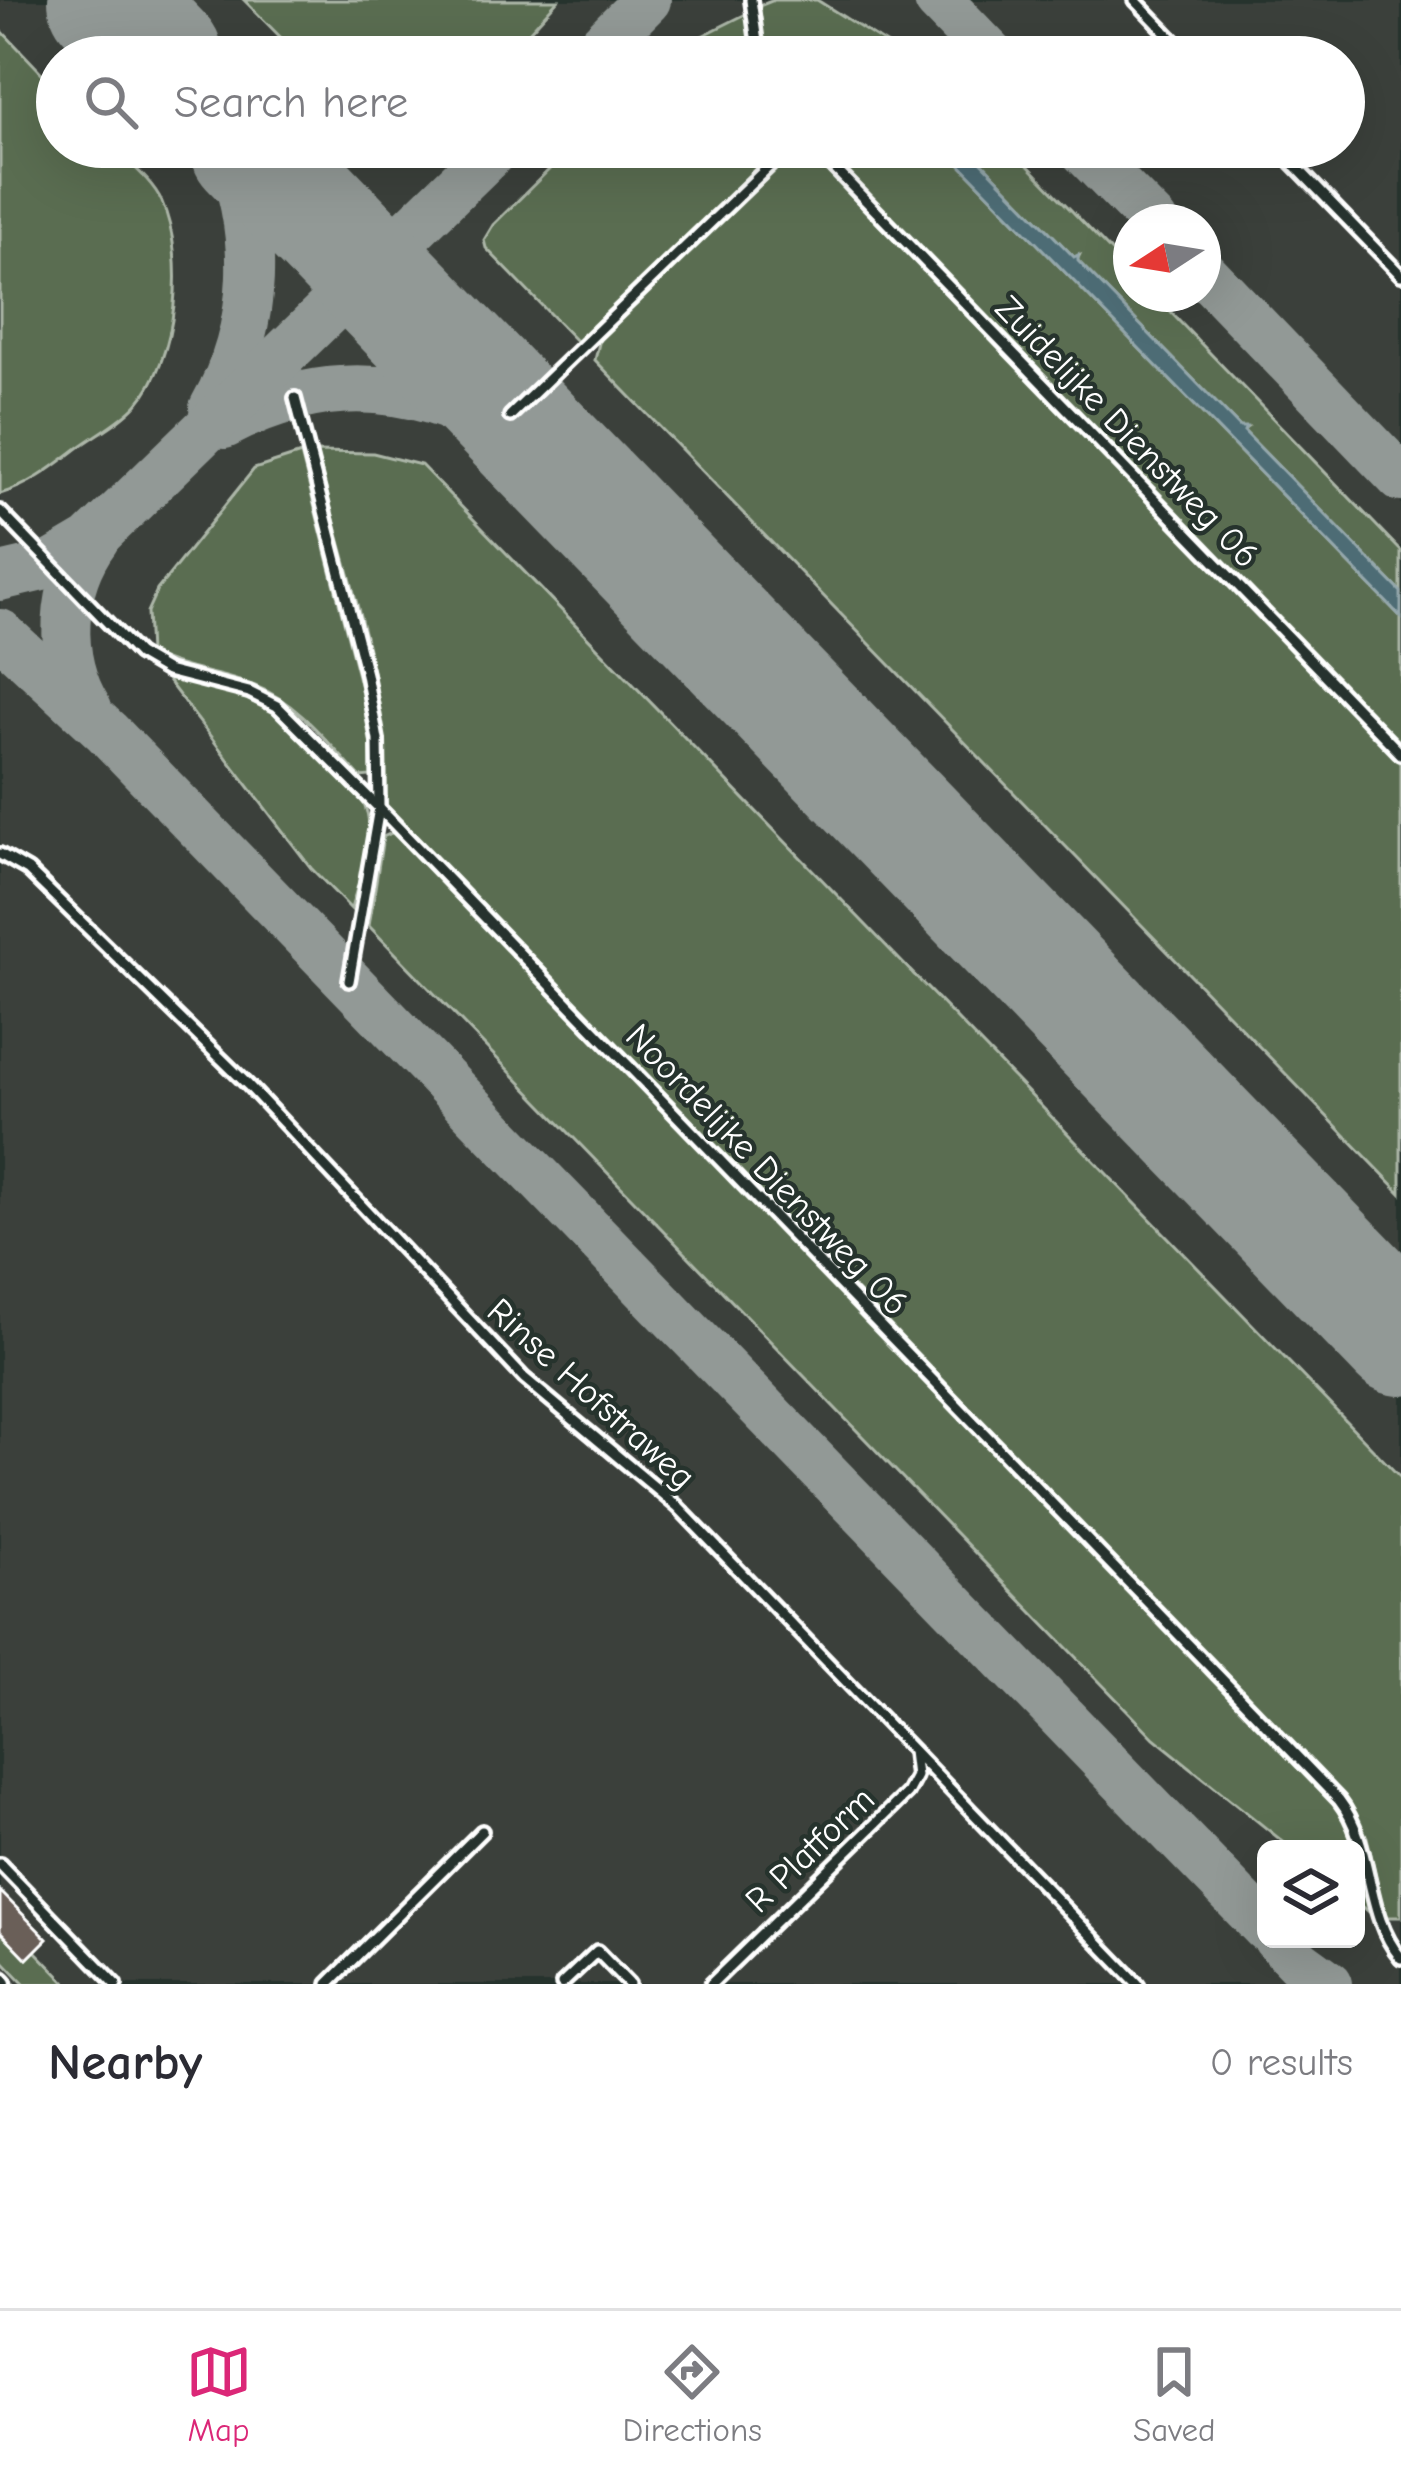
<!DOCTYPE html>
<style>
:root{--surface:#fff;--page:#f2f2f3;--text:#2b2b33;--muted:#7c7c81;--line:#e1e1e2;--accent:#db2777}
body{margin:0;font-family:"Comic Neue",sans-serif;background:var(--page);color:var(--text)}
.controls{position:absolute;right:36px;bottom:36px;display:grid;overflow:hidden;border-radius:18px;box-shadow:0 12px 48px #0002}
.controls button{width:108px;height:108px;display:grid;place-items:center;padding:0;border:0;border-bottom:3px solid var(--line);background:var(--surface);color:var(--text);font:60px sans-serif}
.compass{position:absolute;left:1113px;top:204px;width:108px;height:108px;border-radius:50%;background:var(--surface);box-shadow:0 12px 48px #0002;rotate:258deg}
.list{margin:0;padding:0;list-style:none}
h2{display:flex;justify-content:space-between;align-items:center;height:156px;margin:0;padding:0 48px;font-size:51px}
h2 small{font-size:39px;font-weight:400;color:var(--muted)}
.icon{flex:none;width:66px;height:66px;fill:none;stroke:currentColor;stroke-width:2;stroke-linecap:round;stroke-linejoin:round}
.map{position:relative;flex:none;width:1401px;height:1984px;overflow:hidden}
.search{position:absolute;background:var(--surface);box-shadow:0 12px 48px #0002;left:36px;right:36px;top:36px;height:132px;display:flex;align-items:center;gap:30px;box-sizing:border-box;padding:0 42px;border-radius:66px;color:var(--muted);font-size:45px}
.sheet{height:324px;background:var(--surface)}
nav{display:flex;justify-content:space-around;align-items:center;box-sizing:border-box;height:168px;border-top:3px solid var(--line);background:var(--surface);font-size:33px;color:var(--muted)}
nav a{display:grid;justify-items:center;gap:6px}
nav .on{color:var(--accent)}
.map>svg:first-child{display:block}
.built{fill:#3b403a;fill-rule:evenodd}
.green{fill:#5a6d51;stroke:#acb6a8;stroke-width:3}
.water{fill:#4d6c74;stroke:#94a7ac;stroke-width:3}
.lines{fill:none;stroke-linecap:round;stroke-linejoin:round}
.taxiway{stroke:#929996;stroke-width:48}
.runway{stroke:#929996;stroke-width:120}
.building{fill:#6b5e59;stroke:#fff;stroke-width:3}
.lane-casing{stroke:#fff;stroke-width:18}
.street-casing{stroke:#fff;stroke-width:27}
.lane{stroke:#26332d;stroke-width:9}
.street{stroke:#26332d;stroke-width:18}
.labels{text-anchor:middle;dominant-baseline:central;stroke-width:9;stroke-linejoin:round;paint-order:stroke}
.street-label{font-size:36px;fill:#fff;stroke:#26332d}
</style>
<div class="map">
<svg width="1401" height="1984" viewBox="0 0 1401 1984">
<rect width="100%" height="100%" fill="#26332d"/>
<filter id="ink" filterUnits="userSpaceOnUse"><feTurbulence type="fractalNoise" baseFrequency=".00833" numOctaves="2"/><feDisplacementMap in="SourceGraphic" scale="24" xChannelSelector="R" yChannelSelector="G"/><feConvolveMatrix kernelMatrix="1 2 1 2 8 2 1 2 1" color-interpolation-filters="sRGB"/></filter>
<g filter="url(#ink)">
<path class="built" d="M0 0H1401V1984H0ZM57 57H1344V147H57ZM1131 222H1203V294H1131ZM1266 1849H1356V1939H1266Z"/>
<g class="green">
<polygon points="244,0 558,0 506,57 300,57"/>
<polygon points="774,0 817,0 907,57 765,57 759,6"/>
<polygon points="748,13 752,57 678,57 702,36"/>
<path d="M0 29 57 89V147H113C129 163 153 181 162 202 186 257 178 357 137 404 122 421 97 434 78 448 53 467 31 485 0 494Z"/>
<polygon points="572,147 782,147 579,344 486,248 484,240 493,225"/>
<polygon points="823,147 943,147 1401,617 1401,752"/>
<polygon points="967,147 1010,147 1131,272 1131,294 1153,294 1401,551 1401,592 1243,430 1246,428 1241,428 1077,260 1079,256 1075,258"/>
<polygon points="797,151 807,152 814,158 1401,763 1401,1193 595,360 600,339 608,327 789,154"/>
<path d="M316 452 373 453 421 465 1401 1478V1917H1385L1367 1837 1344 1796 385 804C391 691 343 562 316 452Z"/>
<path d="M301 454 361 688 371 747V776L360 777C330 745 298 702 255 686 220 673 183 670 149 653L147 612 157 590 254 469Z"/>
<path d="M165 677 237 695 273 711 362 801C380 829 359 878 351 909L311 868Z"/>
<path d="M394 832 1333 1802C1358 1835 1362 1872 1369 1912L1356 1901V1849H1292L1154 1738 369 926 383 837Z"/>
<polygon points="0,1915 67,1984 25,1984 0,1958"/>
</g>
<polygon class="water" points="943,147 967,147 1074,257 1078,255 1078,261 1240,427 1246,427 1244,431 1401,592 1401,617"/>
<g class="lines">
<g class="taxiway">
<polyline points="938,0 993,57"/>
<polyline points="590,57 647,0"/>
<polyline points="1080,147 1154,222"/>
<polyline points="1203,272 1401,478"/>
<path d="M213 408C259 327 261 232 226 147"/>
<path d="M224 425C346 360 450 390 557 464"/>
<polyline points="0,577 51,565 90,542 497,147"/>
<polyline points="0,633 107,732 1266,1928"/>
<path d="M88 709C56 657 60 586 96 538"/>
<polyline points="1277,1939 1300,1963 1329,1984"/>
</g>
<g class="runway">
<polyline points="108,0 163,57"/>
<polyline points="250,147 1401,1336"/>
</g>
</g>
<polygon class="building" points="0,1891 47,1939 27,1959 0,1931"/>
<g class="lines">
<defs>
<g id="lane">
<polyline points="751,0 759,57"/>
<polyline points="1135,0 1190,57"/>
<polyline points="814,147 1401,754"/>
<polyline points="1277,147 1401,275"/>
<polyline points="295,398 366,674 378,740 379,808 349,981"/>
<polyline points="510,416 789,147"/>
<path d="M0 511 138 654 167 671 249 692 277 706 379 808 1339 1800C1375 1847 1363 1913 1401 1958"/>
<polyline points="0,854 28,870 248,1085 524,1378 677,1506 1138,1984"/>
<polyline points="0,1864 116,1984"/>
<polyline points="328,1984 482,1831"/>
<polyline points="562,1984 597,1951 629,1984"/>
<polyline points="711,1984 907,1793 916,1776 913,1751"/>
</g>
<polyline id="street" points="0,1982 2,1984"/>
</defs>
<use href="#lane" class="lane-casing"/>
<use href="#street" class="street-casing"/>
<use href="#lane" class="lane"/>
<use href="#street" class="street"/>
</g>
</g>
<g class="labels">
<g class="street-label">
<text transform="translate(1127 432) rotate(46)">Zuidelijke Dienstweg 06</text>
<text transform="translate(767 1170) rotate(46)">Noordelijke Dienstweg 06</text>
<text transform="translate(591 1394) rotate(42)">Rinse Hofstraweg</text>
<text transform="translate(810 1850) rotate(-44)">R Platform</text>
</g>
</g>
</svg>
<div class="controls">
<button><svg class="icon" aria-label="layers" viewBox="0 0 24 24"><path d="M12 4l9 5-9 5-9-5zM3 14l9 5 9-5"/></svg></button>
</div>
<svg class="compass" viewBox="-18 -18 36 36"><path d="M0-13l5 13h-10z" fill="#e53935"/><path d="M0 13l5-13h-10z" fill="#7c7c81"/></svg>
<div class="search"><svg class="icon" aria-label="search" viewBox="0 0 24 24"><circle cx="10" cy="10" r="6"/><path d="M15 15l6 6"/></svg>Search here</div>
</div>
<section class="sheet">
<h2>Nearby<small>0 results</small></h2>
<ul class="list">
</ul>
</section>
<nav>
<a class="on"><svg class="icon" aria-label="map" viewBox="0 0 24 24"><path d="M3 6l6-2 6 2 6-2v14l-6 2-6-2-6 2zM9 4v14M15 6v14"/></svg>Map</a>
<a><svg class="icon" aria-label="directions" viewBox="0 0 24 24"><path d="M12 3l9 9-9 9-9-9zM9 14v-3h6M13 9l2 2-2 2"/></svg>Directions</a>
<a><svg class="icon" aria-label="saved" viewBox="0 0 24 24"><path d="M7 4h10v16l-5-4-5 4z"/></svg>Saved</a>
</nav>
